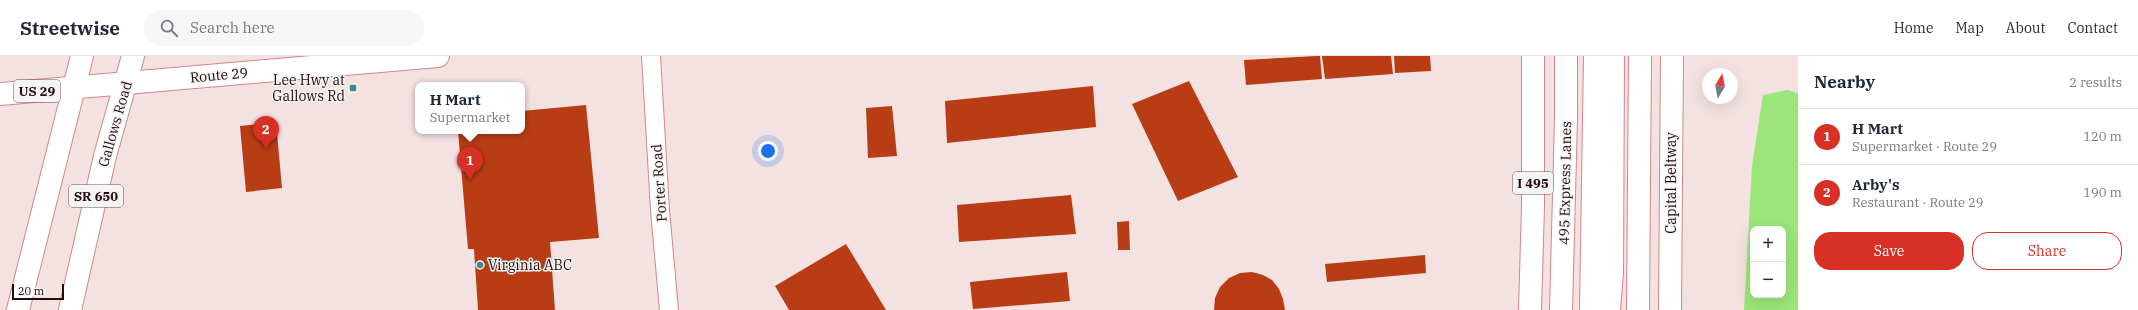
<!DOCTYPE html>
<meta charset="utf-8">
<style>
:root{--surface:#fff;--page:#f6f6f7;--text:#1f2937;--muted:#747a83;--line:#e0e1e3;--accent:#d93025}
body{margin:0;font-family:"IBM Plex Serif",serif;background:var(--page);color:var(--text)}
.controls{position:absolute;right:12px;bottom:12px;display:grid;overflow:hidden;border-radius:8px;box-shadow:0 4px 16px #0002}
.controls button{width:36px;height:36px;display:grid;place-items:center;padding:0;border:0;border-bottom:1px solid var(--line);background:var(--surface);color:var(--text);font:20px sans-serif}
.compass{position:absolute;left:1702px;top:12px;width:36px;height:36px;border-radius:50%;background:var(--surface);box-shadow:0 4px 16px #0002;rotate:10deg}
.scale{position:absolute;left:12px;bottom:10px;width:52px;box-sizing:border-box;padding-left:4px;border:2px solid #280a0d;border-top:0;font-size:11px;line-height:14px;white-space:nowrap;color:#280a0d;-webkit-text-stroke:3px #f3f4f3;paint-order:stroke}
.you{position:absolute;left:768px;top:95px;width:14px;height:14px;margin:-10px;border:3px solid #fff;border-radius:50%;background:#1a73e8;box-shadow:0 0 0 6px #1a73e833}
.badge{display:grid;place-items:center;width:26px;height:26px;border-radius:50%;background:var(--accent);color:#fff;font-size:13px;font-weight:700}
.pin{position:absolute;translate:-50% -33px;filter:drop-shadow(0 1px 2px #0008)}
.pin::after{content:'';position:absolute;top:21px;width:14px;height:12px;background:inherit;clip-path:polygon(0 0,100% 0,50% 100%)}
.popup{position:absolute;left:415px;top:26px;width:110px;height:52px;box-sizing:border-box;display:grid;place-content:center;border-radius:8px;background:var(--surface);filter:drop-shadow(0 1px 3px #0005);font-size:13px;white-space:nowrap;color:var(--muted)}
.popup b{font-size:15px;color:var(--text)}
.popup::after{content:'';position:absolute;left:50%;top:100%;margin-left:-8px;border:8px solid transparent;border-top-color:var(--surface)}
.list{margin:0;padding:0;list-style:none}
h2{display:flex;justify-content:space-between;align-items:center;height:52px;margin:0;padding:0 16px;font-size:17px}
h2 small{font-size:13px;font-weight:400;color:var(--muted)}
.list li{display:grid;grid-template-columns:26px 1fr auto;gap:12px;align-items:center;box-sizing:border-box;height:56px;padding:0 16px;border-top:1px solid var(--line)}
.list b{display:block;font-size:15px;white-space:nowrap}
.list p{margin:0;font-size:13px;white-space:nowrap;color:var(--muted)}
.list em{font-size:13px;font-style:normal;color:var(--muted)}
.actions{display:flex;gap:8px;padding:12px 16px}
.actions a{flex:1;padding:9px 0;border:1px solid var(--accent);border-radius:16px;text-align:center;font-size:14px;color:var(--accent)}
.actions .main{background:var(--accent);color:#fff}
.icon{flex:none;width:22px;height:22px;fill:none;stroke:currentColor;stroke-width:2;stroke-linecap:round;stroke-linejoin:round}
.map{position:relative;flex:none;width:1798px;height:254px;overflow:hidden}
header{display:flex;align-items:center;gap:24px;box-sizing:border-box;height:56px;padding:0 20px;background:var(--surface);border-bottom:1px solid var(--line)}
header strong{font-size:19px}
nav{display:flex;gap:22px;margin-inline-start:auto;font-size:14px}
.search{width:280px;height:36px;background:var(--page);display:flex;align-items:center;gap:10px;box-sizing:border-box;padding:0 14px;border-radius:22px;color:var(--muted);font-size:15px}
main{display:flex}
aside{flex:1;background:var(--surface)}
.map>svg:first-child{display:block}
.green{fill:#9ae678;fill-rule:evenodd}
.building{fill:#b83c14}
.lines{fill:none;stroke-linecap:round;stroke-linejoin:round}
.minor-casing{stroke:#d68589;stroke-width:20}
.primary-casing{stroke:#d68589;stroke-width:24}
.motorway-casing{stroke:#d68589;stroke-width:24}
.minor{stroke:#fff;stroke-width:18}
.primary{stroke:#fff;stroke-width:22}
.motorway{stroke:#fff;stroke-width:22}
.poi-dot{fill:#41898a;stroke:#f3f4f3;stroke-width:1.5}
.labels{text-anchor:middle;dominant-baseline:central;stroke-width:3;stroke-linejoin:round;paint-order:stroke}
.shield{fill:#f3f4f3;stroke:#655052;stroke-width:1}
.shield-label{font-size:13px;font-weight:bold;fill:#280a0d}
.street-label{font-size:14px;fill:#280a0d;stroke:#f3f4f3}
.poi-label{font-size:14px;fill:#280a0d;stroke:#f3f4f3;text-anchor:end}
</style>
<header>
<strong>Streetwise</strong>
<div class="search"><svg class="icon" aria-label="search" viewBox="0 0 24 24"><circle cx="10" cy="10" r="6"/><path d="M15 15l6 6"/></svg>Search here</div>
<nav><a>Home</a><a>Map</a><a>About</a><a>Contact</a></nav>
</header>
<main>
<div class="map">
<svg width="1798" height="254" viewBox="0 0 1798 254">
<rect width="100%" height="100%" fill="#f4e1e2"/>
<path class="green" d="M1787 34 1798 37V254H1744L1752 110 1763 39ZM1753 173H1783V239H1753Z"/>
<g class="building">
<polygon points="1316,0 1320,0 1322,23 1246,29 1244,4"/>
<polygon points="1322,0 1391,0 1393,18 1325,23"/>
<polygon points="1394,0 1430,0 1431,15 1395,17"/>
<polygon points="1189,25 1238,121 1178,145 1132,48"/>
<polygon points="1093,30 1096,71 947,87 945,45"/>
<polygon points="586,49 599,182 550,186 555,254 478,254 474,193 468,193 458,75 522,75 522,55"/>
<polygon points="892,50 897,100 868,102 866,52"/>
<polygon points="276,66 282,132 246,136 240,70"/>
<polygon points="1071,139 1076,178 959,186 957,149"/>
<polygon points="1129,165 1130,194 1118,194 1117,166"/>
<polygon points="846,188 886,254 789,254 775,230"/>
<polygon points="1425,199 1426,217 1327,226 1325,208"/>
<polygon points="1067,216 1070,245 973,253 970,226"/>
<polygon points="1252,216 1263,219 1272,224 1279,233 1283,243 1285,254 1214,254 1215,242 1220,231 1229,222 1240,217"/>
</g>
<g class="lines">
<defs>
<polyline id="minor" points="651,0 660,154 669,254"/>
<g id="primary">
<polyline points="0,38 438,0"/>
<polyline points="18,254 82,0"/>
<polyline points="70,254 105,100 133,0"/>
</g>
<g id="motorway">
<polyline points="1530,254 1533,150 1533,0"/>
<polyline points="1561,254 1566,62 1566,0"/>
<polyline points="1591,254 1595,0"/>
<polyline points="1609,254 1612,217 1613,0"/>
<polyline points="1638,254 1640,0"/>
<polyline points="1670,254 1672,0"/>
</g>
</defs>
<use href="#minor" class="minor-casing"/>
<use href="#primary" class="primary-casing"/>
<use href="#motorway" class="motorway-casing"/>
<use href="#minor" class="minor"/>
<use href="#primary" class="primary"/>
<use href="#motorway" class="motorway"/>
</g>
<g class="poi-dot">
<rect x="349" y="28" width="8" height="8" rx="2"/>
<circle cx="480" cy="209" r="4"/>
</g>
<g class="labels">
<g class="shield">
<rect x="14" y="24" width="46" height="22" rx="3"/>
<rect x="1513" y="116" width="40" height="22" rx="3"/>
<rect x="69" y="129" width="54" height="22" rx="3"/>
</g>
<g class="shield-label">
<text x="37" y="35">US 29</text>
<text x="1533" y="127">I 495</text>
<text x="96" y="140">SR 650</text>
</g>
<g class="street-label">
<text transform="translate(219 19) rotate(-5)">Route 29</text>
<text transform="translate(115 68) rotate(-74)">Gallows Road</text>
<text transform="translate(659 127) rotate(-94)">Porter Road</text>
<text transform="translate(1565 127) rotate(-89)">495 Express Lanes</text>
<text transform="translate(1671 127) rotate(-90)">Capital Beltway</text>
</g>
<g class="poi-label">
<text x="345" y="24">Lee Hwy at<tspan x="345" dy="16">Gallows Rd</tspan></text>
<text x="488" y="209" text-anchor="start">Virginia ABC</text>
</g>
</g>
</svg>
<div class="controls">
<button>+</button>
<button>−</button>
</div>
<svg class="compass" viewBox="-18 -18 36 36"><path d="M0-13l5 13h-10z" fill="#e53935"/><path d="M0 13l5-13h-10z" fill="#747a83"/></svg>
<div class="scale">20 m</div>
<div class="you"></div>
<div class="pin badge" style="left:470px;top:124px">1</div>
<div class="popup"><b>H Mart</b>Supermarket</div>
<div class="pin badge" style="left:266px;top:93px">2</div>
</div>
<aside>
<h2>Nearby<small>2 results</small></h2>
<ul class="list">
<li><span class="badge">1</span><div><b>H Mart</b><p>Supermarket · Route 29</p></div><em>120 m</em></li>
<li><span class="badge">2</span><div><b>Arby's</b><p>Restaurant · Route 29</p></div><em>190 m</em></li>
</ul>
<div class="actions"><a class="main">Save</a><a>Share</a></div>
</aside>
</main>
